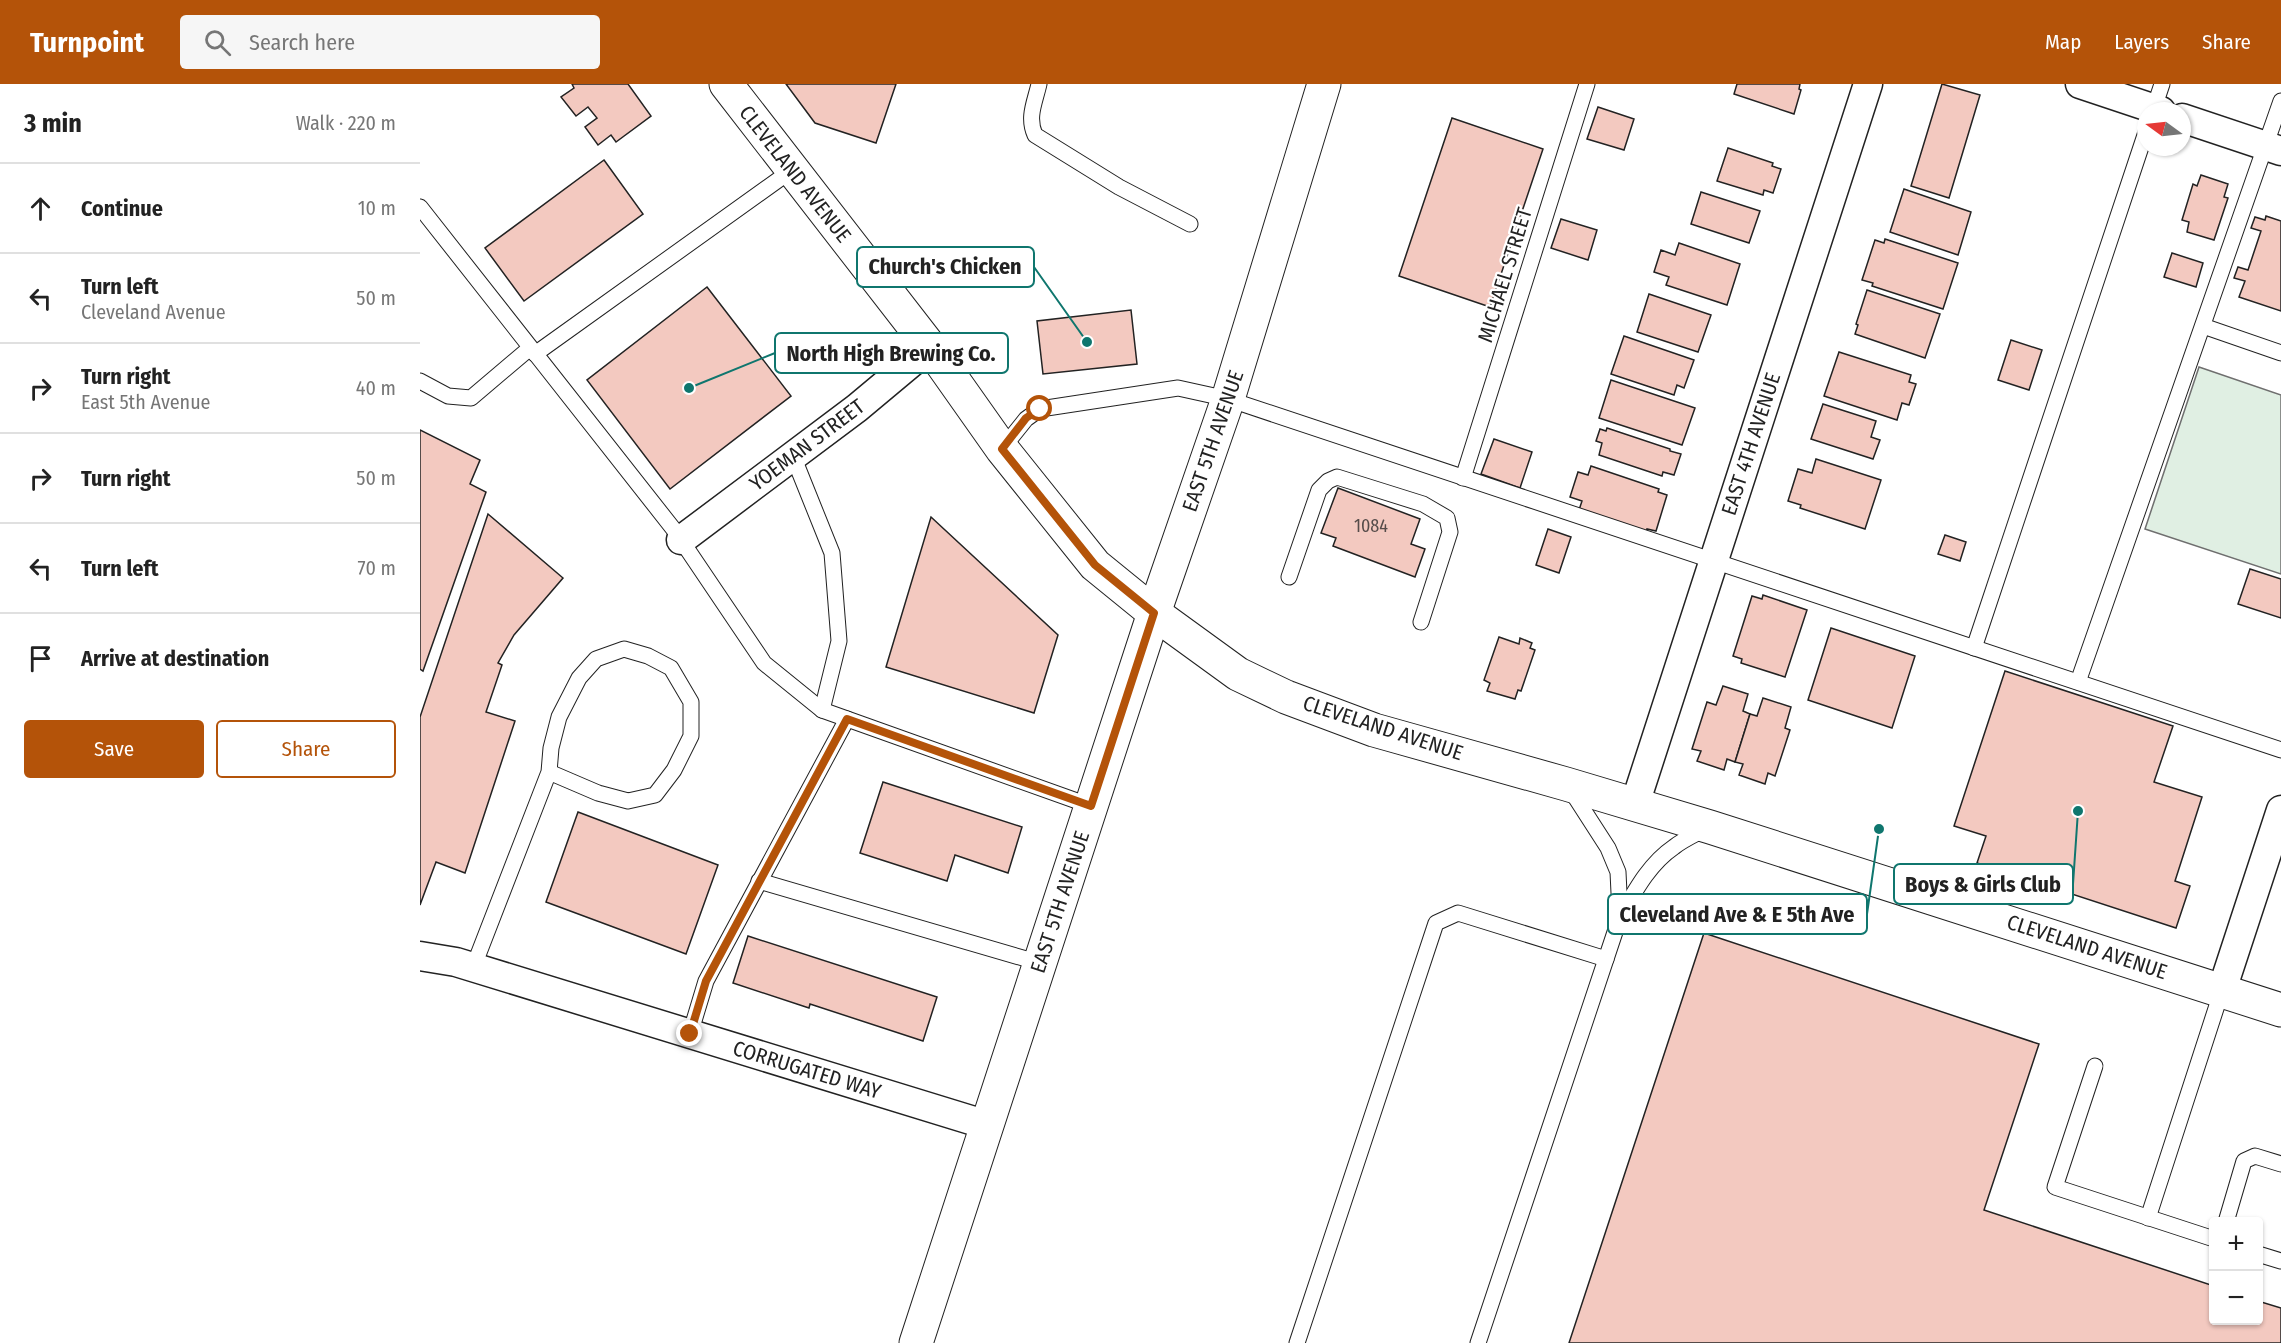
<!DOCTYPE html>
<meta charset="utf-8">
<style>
:root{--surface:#fff;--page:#f6f6f6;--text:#222;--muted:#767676;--line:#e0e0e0;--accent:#b45309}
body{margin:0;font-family:"Fira Sans Condensed",sans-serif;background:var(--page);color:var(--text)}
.controls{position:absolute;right:18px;bottom:18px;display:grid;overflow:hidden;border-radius:6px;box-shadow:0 2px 4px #0004}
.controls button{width:54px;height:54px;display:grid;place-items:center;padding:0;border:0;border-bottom:2px solid var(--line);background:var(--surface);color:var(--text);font:30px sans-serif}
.compass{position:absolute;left:1717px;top:18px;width:54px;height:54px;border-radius:50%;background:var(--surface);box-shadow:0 2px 4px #0004;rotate:285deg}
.stop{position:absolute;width:18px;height:18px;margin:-14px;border:4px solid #b45309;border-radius:50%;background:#fff}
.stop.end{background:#b45309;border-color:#fff;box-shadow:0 2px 6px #0008}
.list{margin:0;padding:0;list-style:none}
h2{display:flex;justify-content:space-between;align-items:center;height:78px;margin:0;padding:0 24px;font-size:26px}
h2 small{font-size:20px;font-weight:400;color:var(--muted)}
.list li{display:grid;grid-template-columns:39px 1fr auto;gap:18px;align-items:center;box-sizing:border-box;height:90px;padding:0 24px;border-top:2px solid var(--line)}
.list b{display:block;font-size:22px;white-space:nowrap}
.list p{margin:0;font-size:20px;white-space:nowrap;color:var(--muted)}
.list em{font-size:20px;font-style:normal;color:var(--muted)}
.actions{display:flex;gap:12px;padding:18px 24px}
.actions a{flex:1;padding:14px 0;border:2px solid var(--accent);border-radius:6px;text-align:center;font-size:21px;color:var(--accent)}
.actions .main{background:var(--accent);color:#fff}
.icon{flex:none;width:33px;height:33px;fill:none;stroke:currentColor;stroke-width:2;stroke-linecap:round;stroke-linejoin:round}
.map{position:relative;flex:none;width:1861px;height:1259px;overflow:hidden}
header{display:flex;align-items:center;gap:36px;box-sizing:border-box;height:84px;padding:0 30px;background:var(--accent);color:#fff}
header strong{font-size:28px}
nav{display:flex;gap:33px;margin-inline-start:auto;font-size:21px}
.search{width:420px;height:54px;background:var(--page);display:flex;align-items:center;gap:15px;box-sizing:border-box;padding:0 21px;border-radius:6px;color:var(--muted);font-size:22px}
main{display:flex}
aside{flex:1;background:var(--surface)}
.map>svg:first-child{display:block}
.green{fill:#e0efe3;stroke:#6f6f6f;stroke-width:1.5}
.building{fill:#f3c9c0;stroke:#222;stroke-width:1.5}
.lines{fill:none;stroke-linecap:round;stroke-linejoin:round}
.service-casing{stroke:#222;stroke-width:17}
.minor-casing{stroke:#222;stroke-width:31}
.secondary-casing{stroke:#222;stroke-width:35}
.primary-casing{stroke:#222;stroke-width:35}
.service{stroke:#fff;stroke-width:15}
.minor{stroke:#fff;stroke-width:28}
.secondary{stroke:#fff;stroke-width:33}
.primary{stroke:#fff;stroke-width:33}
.route{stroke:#b45309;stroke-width:8}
.labels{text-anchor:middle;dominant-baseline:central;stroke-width:4.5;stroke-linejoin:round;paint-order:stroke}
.number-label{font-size:18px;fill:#564c4a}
.street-label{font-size:21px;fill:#222;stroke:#fff}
.leader{fill:none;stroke:#0f766e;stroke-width:2}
.callout-dot{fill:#0f766e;stroke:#fff;stroke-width:2}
.callout{fill:#fff;stroke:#0f766e;stroke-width:2}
.callout-label{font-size:22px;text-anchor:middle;font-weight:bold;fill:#222}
</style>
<header>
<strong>Turnpoint</strong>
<div class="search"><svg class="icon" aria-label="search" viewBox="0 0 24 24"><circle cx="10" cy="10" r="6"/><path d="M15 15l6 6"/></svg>Search here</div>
<nav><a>Map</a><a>Layers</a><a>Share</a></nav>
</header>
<main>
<aside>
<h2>3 min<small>Walk · 220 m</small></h2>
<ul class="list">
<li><svg class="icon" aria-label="ahead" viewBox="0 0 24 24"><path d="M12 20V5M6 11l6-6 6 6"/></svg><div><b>Continue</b></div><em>10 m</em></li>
<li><svg class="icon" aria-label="left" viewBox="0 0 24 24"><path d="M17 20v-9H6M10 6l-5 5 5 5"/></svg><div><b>Turn left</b><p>Cleveland Avenue</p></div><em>50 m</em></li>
<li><svg class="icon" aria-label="right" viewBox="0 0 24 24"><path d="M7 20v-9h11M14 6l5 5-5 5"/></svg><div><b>Turn right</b><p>East 5th Avenue</p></div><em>40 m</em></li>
<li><svg class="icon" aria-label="right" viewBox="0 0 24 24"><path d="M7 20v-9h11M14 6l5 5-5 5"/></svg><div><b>Turn right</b></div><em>50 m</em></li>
<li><svg class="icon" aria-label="left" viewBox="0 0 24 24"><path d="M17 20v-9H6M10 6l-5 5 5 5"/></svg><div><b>Turn left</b></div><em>70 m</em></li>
<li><svg class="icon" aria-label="arrive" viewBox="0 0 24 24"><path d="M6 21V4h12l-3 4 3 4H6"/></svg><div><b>Arrive at destination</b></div></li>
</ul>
<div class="actions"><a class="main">Save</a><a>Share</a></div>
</aside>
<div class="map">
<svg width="1861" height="1259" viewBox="0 0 1861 1259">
<rect width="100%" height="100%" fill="#fff"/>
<polygon class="green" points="1779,283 1861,311 1861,490 1725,445"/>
<g class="building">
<polygon points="152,0 208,0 231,32 196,58 191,51 178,61 165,43 177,34 168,23 156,32 141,13 154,4"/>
<polygon points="366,0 476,0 456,59 395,39"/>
<polygon points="1317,0 1380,0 1379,5 1381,6 1374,30 1314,10"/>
<polygon points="1522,0 1560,11 1529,114 1491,102"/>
<polygon points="1178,23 1214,35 1204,66 1167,55"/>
<polygon points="1032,34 1123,65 1070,223 979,192"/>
<polygon points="1308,64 1353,79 1352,82 1361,85 1353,109 1344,106 1343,111 1297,97"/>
<polygon points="184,76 223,130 104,217 65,164"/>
<polygon points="1781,91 1808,100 1804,113 1808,114 1794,156 1767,148 1769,138 1762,136 1773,100 1777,102"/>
<polygon points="1484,105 1551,128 1538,171 1470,148"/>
<polygon points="1281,108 1340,127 1329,159 1271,140"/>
<polygon points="1846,132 1861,137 1861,227 1819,213 1825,197 1814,194 1818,183 1828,186 1841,147 1831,144 1835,133 1845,136"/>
<polygon points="1141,135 1177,146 1168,176 1131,164"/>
<polygon points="1465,155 1538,179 1523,225 1452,202 1453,199 1442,196 1455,156 1464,159"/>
<polygon points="1259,159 1320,180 1307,221 1246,201 1249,193 1234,188 1241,166 1255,171"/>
<polygon points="1752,169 1783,179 1776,203 1744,193"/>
<polygon points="287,203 371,312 250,405 167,296"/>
<polygon points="1447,206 1520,230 1505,274 1435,250 1438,241 1436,240"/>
<polygon points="1229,210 1291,231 1278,268 1217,248"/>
<polygon points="711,226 717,280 623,290 617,237"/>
<polygon points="1204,252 1274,276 1264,304 1257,301 1254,311 1191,290"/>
<polygon points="1591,256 1622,266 1609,306 1578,296"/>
<polygon points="1419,268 1491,291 1489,298 1496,300 1489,321 1482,319 1477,336 1404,312"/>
<polygon points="1191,296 1275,324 1262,361 1179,334"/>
<polygon points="1403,320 1456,337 1451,353 1460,356 1453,375 1391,355"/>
<polygon points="1187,344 1250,365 1250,367 1261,370 1254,391 1243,388 1242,392 1179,371 1182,359 1176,357 1180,345 1186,347"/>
<polygon points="0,346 60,376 50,400 66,408 3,587 0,585"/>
<polygon points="1074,355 1112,368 1100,404 1061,390"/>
<polygon points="1396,375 1461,396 1445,445 1380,424 1381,421 1368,417 1378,385 1392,389"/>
<polygon points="1171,382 1239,405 1238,408 1247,411 1236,447 1227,445 1226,448 1159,426 1162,417 1150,413 1158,388 1168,391"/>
<polygon points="918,404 1000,435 991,460 1005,465 995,493 913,462 916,454 901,449"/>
<polygon points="68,430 143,494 94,551 78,579 82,581 66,628 95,637 45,789 16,778 0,821 0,633"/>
<polygon points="511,433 638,551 614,629 466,583"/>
<polygon points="1128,445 1151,453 1139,489 1116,481"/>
<polygon points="1525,451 1546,458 1540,477 1518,470"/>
<polygon points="1830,485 1861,495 1861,534 1818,520"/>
<polygon points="1343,511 1387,526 1365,593 1321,579 1322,575 1313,572 1332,512 1342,515"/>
<polygon points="1411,544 1495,572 1472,644 1388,616"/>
<polygon points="1079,553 1099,560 1100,554 1112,559 1110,564 1115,566 1101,607 1098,606 1095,615 1067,607 1070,599 1064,596"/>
<polygon points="1585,587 1753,642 1734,698 1782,713 1755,797 1770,802 1756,844 1557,779 1566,752 1534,742"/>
<polygon points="1303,602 1328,610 1323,627 1330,630 1315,678 1307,675 1304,686 1277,677 1281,667 1272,665 1287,618 1296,621"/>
<polygon points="1343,614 1371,623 1365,644 1370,646 1355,692 1348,689 1345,700 1319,691 1323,680 1315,678 1330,630 1337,632"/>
<polygon points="463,698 602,743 588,789 535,771 527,797 440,769"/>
<polygon points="158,728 298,781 266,870 126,818"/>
<polygon points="1284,849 1619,960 1564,1126 1794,1202 1794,1236 1838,1236 1838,1217 1861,1224 1861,1259 1149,1259"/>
<polygon points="328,852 517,913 503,957 390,920 389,924 313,899"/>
</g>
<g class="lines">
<defs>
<g id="service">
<path d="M619 0C615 18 607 33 615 51L699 103 770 140"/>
<polyline points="1733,27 1742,0"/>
<polyline points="0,123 255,447 344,579 402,626 671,722"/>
<polyline points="1783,242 1861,269"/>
<polyline points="115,270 372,86"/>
<polyline points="0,297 28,312 51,314 110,264"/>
<polyline points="582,365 606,335 620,325 758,304 808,315 1861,666"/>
<polyline points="373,372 412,469 419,557 402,626"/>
<polyline points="1043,394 1167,0"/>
<polyline points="869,493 899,406 908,397 917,393 1003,420 1027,434 1030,448 1001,538"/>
<polyline points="1554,564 1726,48"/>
<polyline points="1658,598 1861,17"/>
<polyline points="1150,705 1188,764 1198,788 1200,830"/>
<polyline points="339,797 620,879"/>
<polyline points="53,884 129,688 131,664 139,633 159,594 176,575 204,565 228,572 251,584 271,618 271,652 254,686 235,711 208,717 178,709 129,688"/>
<polyline points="270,950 286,897 427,635"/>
<polyline points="1675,982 1635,1103 1794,1155"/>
<polyline points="1728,1134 1802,906"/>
<polyline points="1806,1138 1824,1077 1835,1072 1861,1080"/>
<polyline points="1838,1170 1861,1177"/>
<polyline points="877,1259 1016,839 1038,829 1186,875"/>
<path d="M1058 1259 1200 833C1215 807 1229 780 1254 763 1264 755 1276 750 1287 744"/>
</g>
<g id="minor">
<polyline points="1660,0 1741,27"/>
<polyline points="1762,34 1861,67"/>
<polyline points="261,456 437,324 510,263"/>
<polyline points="1215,720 1448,0"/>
<polyline points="0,872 36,878 567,1041"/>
<polyline points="1802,906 1861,726"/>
</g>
<polyline id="secondary" points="496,1259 734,529 808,315 904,0"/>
<polyline id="primary" points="306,0 510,263 582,365 675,481 734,529 818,590 866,613 954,646 1146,700 1290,743 1861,926"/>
</defs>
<use href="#service" class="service-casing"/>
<use href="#minor" class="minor-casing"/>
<use href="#secondary" class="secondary-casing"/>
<use href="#primary" class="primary-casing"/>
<use href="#service" class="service"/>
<use href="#minor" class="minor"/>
<use href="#secondary" class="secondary"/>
<use href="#primary" class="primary"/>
</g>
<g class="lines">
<polyline class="route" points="270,950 286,897 427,635 671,722 734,529 675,481 582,365 606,334 620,325"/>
</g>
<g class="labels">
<g class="number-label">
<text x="951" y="442">1084</text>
</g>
<g class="street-label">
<text transform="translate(375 90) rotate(52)">CLEVELAND AVENUE</text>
<text transform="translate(1085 191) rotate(-73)">MICHAEL STREET</text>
<text transform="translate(793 357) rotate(-71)">EAST 5TH AVENUE</text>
<text transform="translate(1331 360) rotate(-72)">EAST 4TH AVENUE</text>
<text transform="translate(387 361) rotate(-37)">YOEMAN STREET</text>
<text transform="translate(963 644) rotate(18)">CLEVELAND AVENUE</text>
<text transform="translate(640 818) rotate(-72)">EAST 5TH AVENUE</text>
<text transform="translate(1667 863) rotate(18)">CLEVELAND AVENUE</text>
<text transform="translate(387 986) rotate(17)">CORRUGATED WAY</text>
</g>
</g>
<path class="leader" d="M667 258L614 183M269 304L355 269M1658 727L1653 800M1459 745L1447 830"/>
<g class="callout-dot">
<circle cx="667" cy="258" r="6"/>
<circle cx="269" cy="304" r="6"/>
<circle cx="1658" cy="727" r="6"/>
<circle cx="1459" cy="745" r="6"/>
</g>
<g class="callout">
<rect x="437" y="163" width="177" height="40" rx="6"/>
<rect x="355" y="249" width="233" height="40" rx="6"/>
<rect x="1474" y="780" width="179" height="40" rx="6"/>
<rect x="1188" y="810" width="259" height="40" rx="6"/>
</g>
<g class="callout-label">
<text x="525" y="190">Church's Chicken</text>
<text x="471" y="277">North High Brewing Co.</text>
<text x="1563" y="808">Boys &amp; Girls Club</text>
<text x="1317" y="838">Cleveland Ave &amp; E 5th Ave</text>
</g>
</svg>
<div class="controls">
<button>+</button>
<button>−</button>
</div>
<svg class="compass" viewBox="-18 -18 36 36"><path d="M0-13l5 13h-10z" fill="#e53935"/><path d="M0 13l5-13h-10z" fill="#767676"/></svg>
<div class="stop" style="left:620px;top:325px"></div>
<div class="stop end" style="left:270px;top:950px"></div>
</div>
</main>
